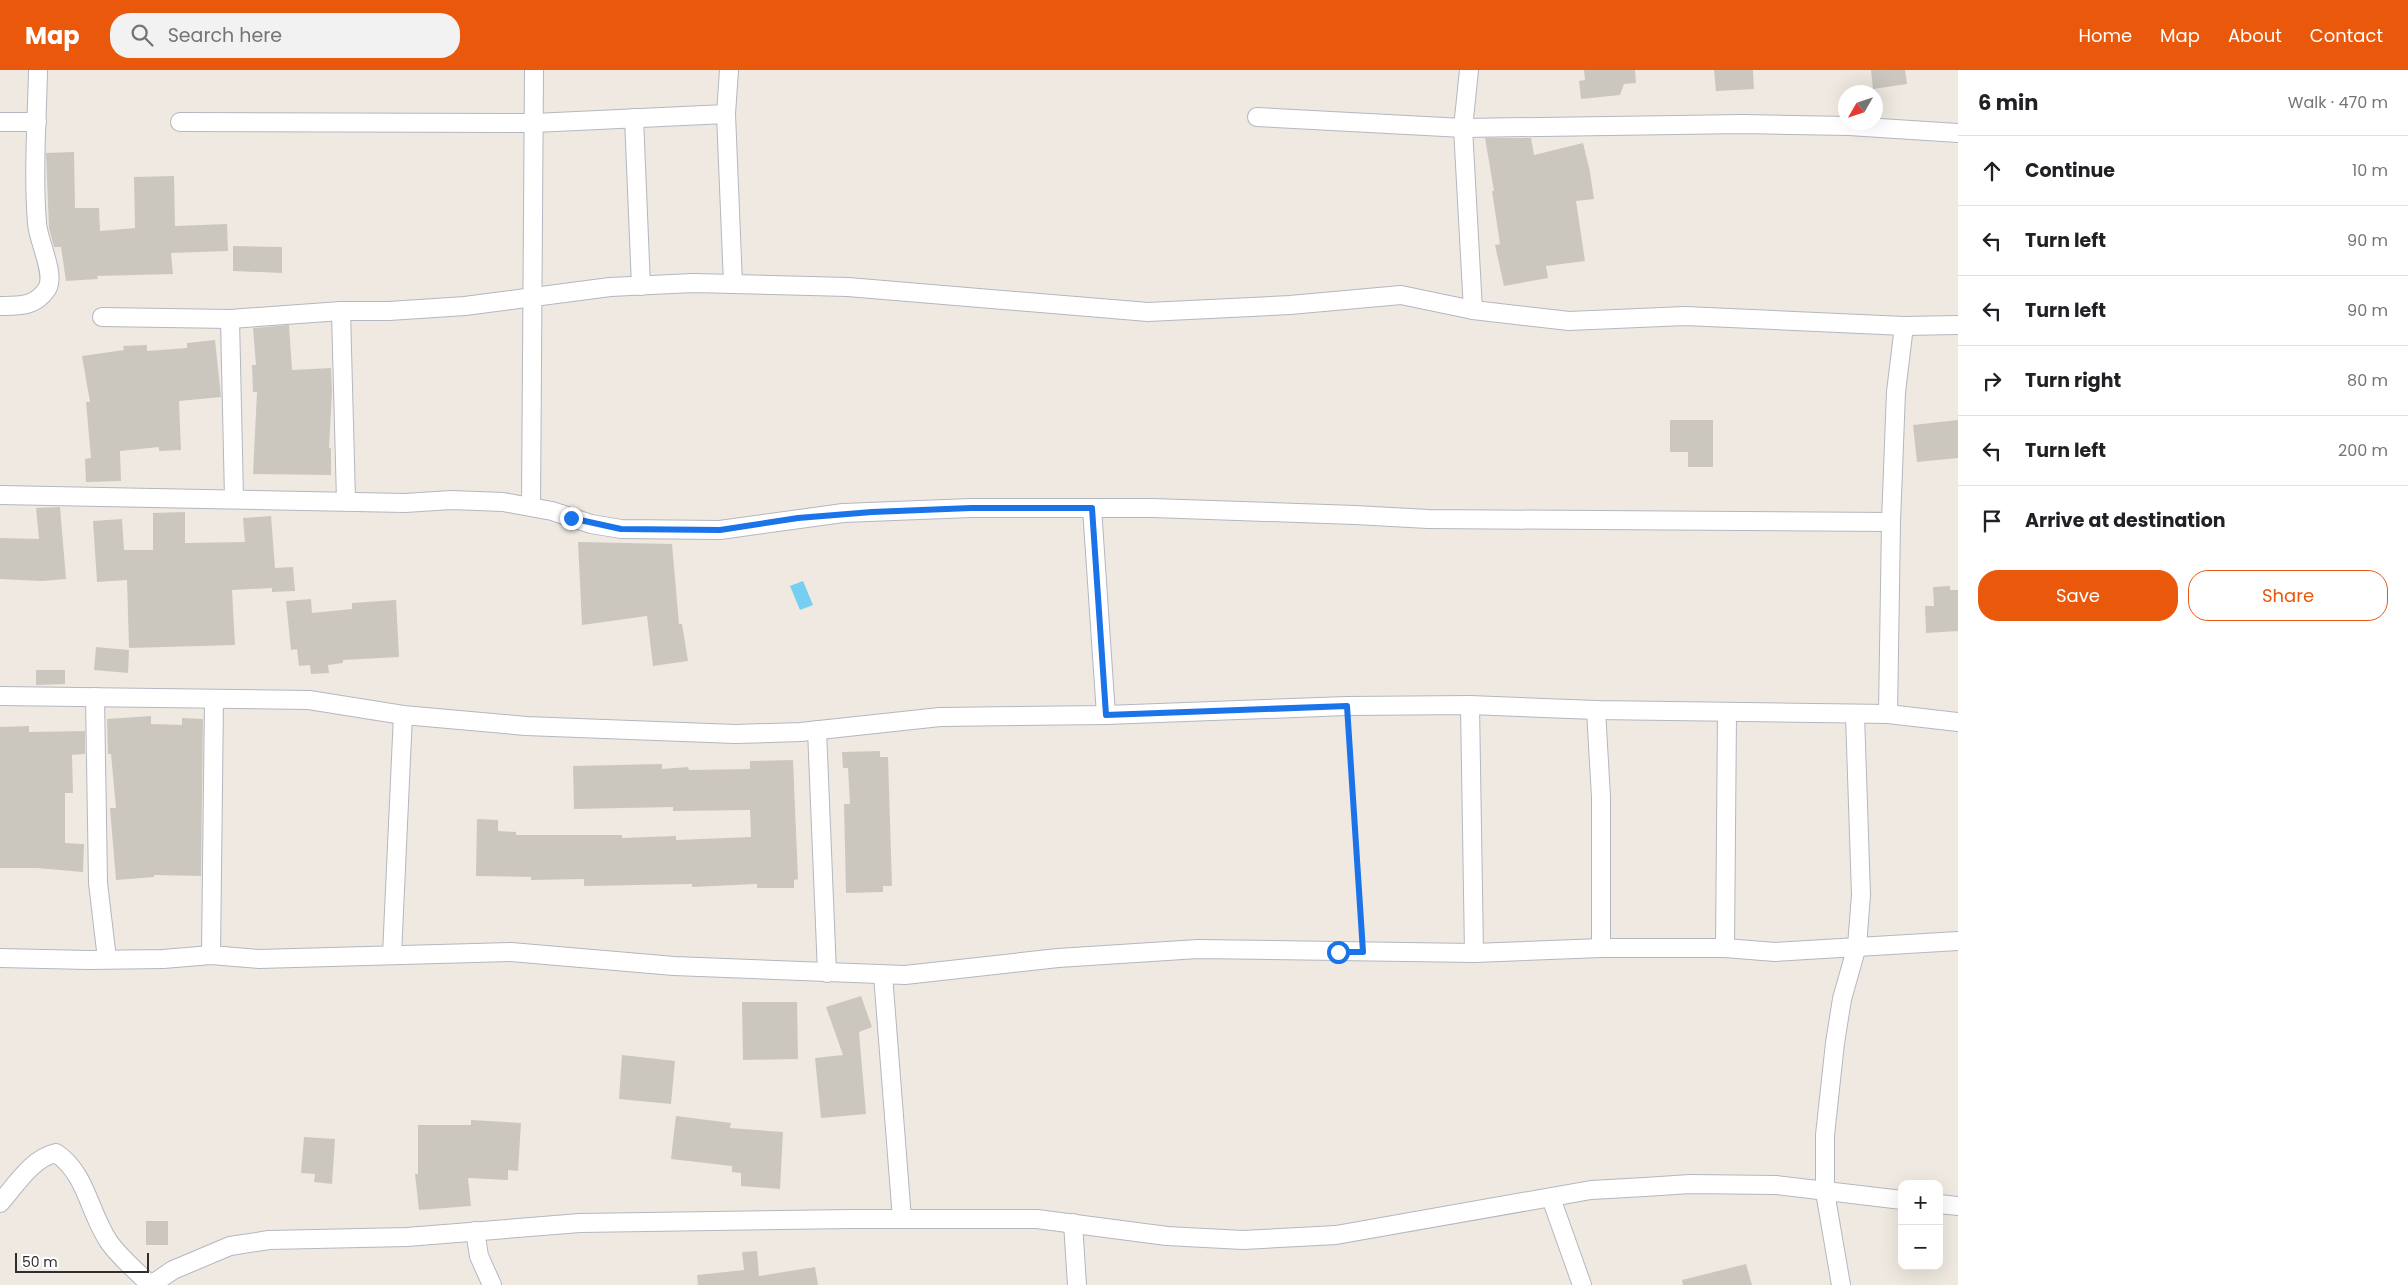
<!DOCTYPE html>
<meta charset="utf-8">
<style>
:root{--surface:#fff;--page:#f2f2f2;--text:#202124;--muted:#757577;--line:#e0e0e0;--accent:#ea580c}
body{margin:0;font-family:Poppins,sans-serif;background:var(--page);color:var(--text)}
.controls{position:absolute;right:15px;bottom:15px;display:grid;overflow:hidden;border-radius:10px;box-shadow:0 5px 20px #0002}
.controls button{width:45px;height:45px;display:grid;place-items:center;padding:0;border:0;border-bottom:1px solid var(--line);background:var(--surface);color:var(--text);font:25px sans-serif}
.compass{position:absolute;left:1838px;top:15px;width:45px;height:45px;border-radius:50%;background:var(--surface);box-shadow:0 5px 20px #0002;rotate:231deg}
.scale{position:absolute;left:15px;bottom:12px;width:134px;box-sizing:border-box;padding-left:5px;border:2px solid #2e2e2e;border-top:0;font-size:14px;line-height:18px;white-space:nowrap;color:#2e2e2e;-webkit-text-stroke:4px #fff;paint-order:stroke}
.stop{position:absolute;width:15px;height:15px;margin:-11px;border:4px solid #1a73e8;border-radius:50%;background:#fff}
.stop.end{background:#1a73e8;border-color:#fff;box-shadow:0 1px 5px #0008}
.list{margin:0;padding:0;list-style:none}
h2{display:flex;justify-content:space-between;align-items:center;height:65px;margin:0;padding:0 20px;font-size:21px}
h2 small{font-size:16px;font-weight:400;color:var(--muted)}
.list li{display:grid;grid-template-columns:32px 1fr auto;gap:15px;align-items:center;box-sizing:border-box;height:70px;padding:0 20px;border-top:1px solid var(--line)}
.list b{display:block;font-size:19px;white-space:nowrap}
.list em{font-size:16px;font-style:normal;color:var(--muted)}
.actions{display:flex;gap:10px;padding:15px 20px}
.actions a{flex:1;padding:11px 0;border:1px solid var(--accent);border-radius:20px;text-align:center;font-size:18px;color:var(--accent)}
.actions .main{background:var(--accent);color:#fff}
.icon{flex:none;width:28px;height:28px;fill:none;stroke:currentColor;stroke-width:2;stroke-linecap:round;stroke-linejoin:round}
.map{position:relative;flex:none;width:1958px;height:1215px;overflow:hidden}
header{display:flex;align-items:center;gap:30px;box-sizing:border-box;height:70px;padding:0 25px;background:var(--accent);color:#fff}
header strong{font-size:24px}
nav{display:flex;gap:28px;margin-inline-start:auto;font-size:18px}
.search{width:350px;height:45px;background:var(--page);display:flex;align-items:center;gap:12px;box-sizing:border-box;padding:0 18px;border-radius:20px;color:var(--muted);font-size:19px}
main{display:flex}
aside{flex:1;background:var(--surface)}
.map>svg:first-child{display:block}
.water{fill:#75cff0}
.building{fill:#cbc7bf}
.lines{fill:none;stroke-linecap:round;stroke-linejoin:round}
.minor-casing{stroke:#b4b7c1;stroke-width:20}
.path{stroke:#c9c9c9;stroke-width:3;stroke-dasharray:4 2.5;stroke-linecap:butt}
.minor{stroke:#fff;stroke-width:18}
.route{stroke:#1a73e8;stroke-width:6}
</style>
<header>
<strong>Map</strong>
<div class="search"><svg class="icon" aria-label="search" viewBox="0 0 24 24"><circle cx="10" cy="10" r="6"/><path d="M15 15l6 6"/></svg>Search here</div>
<nav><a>Home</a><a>Map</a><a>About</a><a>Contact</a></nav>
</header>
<main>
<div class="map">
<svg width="1958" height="1215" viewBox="0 0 1958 1215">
<rect width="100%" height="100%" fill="#efe9e1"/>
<polygon class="water" points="803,511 813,535 800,540 790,516"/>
<g class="building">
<polygon points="1584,0 1635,0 1636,13 1624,14 1620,25 1581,29 1579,11 1585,10"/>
<polygon points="1714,0 1753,0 1754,19 1716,21"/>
<polygon points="1871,0 1905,0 1907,14 1873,19"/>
<polygon points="1485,68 1531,68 1534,85 1583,73 1590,102 1594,129 1576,131 1585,191 1546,196 1548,208 1504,216 1495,175 1500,174 1492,121 1494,121"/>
<polygon points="74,82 75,138 99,138 100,161 135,158 134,107 174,106 175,156 227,154 228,181 171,183 173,204 97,206 98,209 66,211 61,177 54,177 49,158 46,83"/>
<polygon points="233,176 282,177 282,203 233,201"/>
<polygon points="289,255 292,300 331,298 332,321 329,378 331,378 331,405 253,404 257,322 253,322 252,295 256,295 253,258"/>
<polygon points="215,270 221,327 179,331 181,380 159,381 159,377 120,381 121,411 86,412 85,389 91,388 86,332 90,332 82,286 124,280 123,276 147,275 147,281 187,278 187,273"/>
<polygon points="1670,350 1713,350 1713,397 1688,397 1688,382 1670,382"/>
<polygon points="1958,350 1958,388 1917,392 1913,355"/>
<polygon points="60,437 66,509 42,511 0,509 0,468 39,469 36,438"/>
<polygon points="185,442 185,473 245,472 243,448 271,446 275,498 293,497 295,521 272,522 272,518 232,520 235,575 129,578 127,510 97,512 93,451 122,449 124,480 153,480 153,443"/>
<polygon points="578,472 672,474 679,554 682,554 688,591 653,596 647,546 582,555"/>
<polygon points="1950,516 1950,520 1958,520 1958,561 1926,563 1925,536 1934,536 1933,517"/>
<polygon points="311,529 312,543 352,539 352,533 396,530 399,587 343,590 343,593 328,595 329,603 311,604 310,595 299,596 297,579 291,580 286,531"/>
<polygon points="96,577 129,580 128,603 94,600"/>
<polygon points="36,600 65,600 65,614 36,615"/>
<polygon points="151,646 151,654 182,655 182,648 203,649 201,806 154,805 154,807 116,810 110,738 116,738 111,684 108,684 107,649"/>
<polygon points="29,656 29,662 85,661 85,684 72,685 73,723 65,723 65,773 84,774 83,802 37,798 0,798 0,657"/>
<polygon points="880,681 880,687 888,687 892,816 883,816 883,822 846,823 844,734 850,734 848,698 843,698 842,682"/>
<polygon points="793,690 798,809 794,810 794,818 757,818 757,814 692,817 692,814 584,816 584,809 531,810 531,807 476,806 477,749 498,750 498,761 516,762 516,765 622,765 622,768 676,766 676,770 751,767 750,740 673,741 673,737 574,739 573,696 662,694 662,699 688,697 689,700 750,699 750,691"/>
<polygon points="861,926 872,957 859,962 866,1044 821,1048 815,988 843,985 826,937"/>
<polygon points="742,932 797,932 798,989 743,990"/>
<polygon points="622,985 675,991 671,1034 619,1029"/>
<polygon points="676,1046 731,1053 730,1058 783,1062 780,1119 741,1116 741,1103 732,1102 732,1096 671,1089"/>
<polygon points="471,1050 521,1053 518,1101 508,1100 508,1110 468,1108 471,1136 419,1140 415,1104 418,1104 418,1055 471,1055"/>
<polygon points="304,1067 335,1069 332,1114 314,1112 315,1104 301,1103"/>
<rect x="146" y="1151" width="22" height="24"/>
<polygon points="757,1181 759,1206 815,1197 818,1215 698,1215 697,1205 744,1200 742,1182"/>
<polygon points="1746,1194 1752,1215 1683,1215 1682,1210"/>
</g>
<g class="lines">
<defs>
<g id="minor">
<polyline points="729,0 726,44 733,214"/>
<polyline points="1469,0 1463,58 1473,240"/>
<polyline points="1257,47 1463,58 1744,54 1849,56 1958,63"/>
<polyline points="634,48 641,216"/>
<polyline points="0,52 37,52"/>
<polyline points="180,52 534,53 726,44"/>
<path d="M0 236C19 236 35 237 47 219 56 204 38 171 37 153 33 102 37 50 38 0"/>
<polyline points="341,241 346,431"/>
<polyline points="102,247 230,249 341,241 389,241 465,236 610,217 693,213 848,217 1148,242 1290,235 1401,225 1473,240 1569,251 1685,246 1904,256 1958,255"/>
<polyline points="230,249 234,428"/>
<polyline points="0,425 405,433 451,430 503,432 552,441 591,454 621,459 720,460 843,443 971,438 1153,438 1355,445 1428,449 1891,452"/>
<polyline points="531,436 534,0"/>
<polyline points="1092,438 1106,645"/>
<polyline points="0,626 309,630 403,645 526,656 735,664 801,662 940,647 1106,645 1347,636 1470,635 1596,640 1888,644 1958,652"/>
<polyline points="95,627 98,813 107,889"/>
<polyline points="1470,635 1474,883"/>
<polyline points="1596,640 1601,727 1601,878"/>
<polyline points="1888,644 1891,452 1896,322 1904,256"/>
<polyline points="817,660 827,903"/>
<polyline points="1725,878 1727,642"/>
<polyline points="211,885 214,629"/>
<polyline points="392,885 403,645"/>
<polyline points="0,888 88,890 163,889 211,885 259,889 511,882 674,896 905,905 1058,888 1198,879 1474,883 1601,878 1725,878 1775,882 1958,871"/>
<polyline points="883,905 902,1149"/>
<polyline points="1551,1128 1582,1215"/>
<path d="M0 1133C16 1115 32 1088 56 1083 87 1104 89 1143 109 1172 120 1188 137 1201 150 1215"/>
<polyline points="1939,1134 1958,1136"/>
<polyline points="1073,1153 1077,1215"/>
<polyline points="475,1161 479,1186 492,1215"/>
<polyline points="151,1215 173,1200 230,1176 269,1170 407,1167 580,1153 852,1149 1037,1149 1167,1166 1243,1170 1336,1165 1591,1120 1645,1117 1690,1114 1776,1115 1902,1130"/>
<polyline points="1841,1215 1825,1122 1825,1065 1835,973 1842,929 1857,876 1861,825 1855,645"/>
</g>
</defs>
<use href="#minor" class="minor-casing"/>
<polyline class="path" points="1348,653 1362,866"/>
<use href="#minor" class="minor"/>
</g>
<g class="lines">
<polyline class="route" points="571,448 621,459 720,460 798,448 872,442 971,438 1092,438 1106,645 1347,636 1363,882 1338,882"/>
</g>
</svg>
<div class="controls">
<button>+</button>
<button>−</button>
</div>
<svg class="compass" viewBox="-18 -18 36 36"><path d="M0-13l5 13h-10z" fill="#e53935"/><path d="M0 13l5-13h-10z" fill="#757577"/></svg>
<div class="scale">50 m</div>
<div class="stop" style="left:1338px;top:882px"></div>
<div class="stop end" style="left:571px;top:448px"></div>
</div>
<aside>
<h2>6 min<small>Walk · 470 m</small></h2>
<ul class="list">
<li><svg class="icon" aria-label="ahead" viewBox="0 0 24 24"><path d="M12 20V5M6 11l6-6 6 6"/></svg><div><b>Continue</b></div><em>10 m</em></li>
<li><svg class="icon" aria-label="left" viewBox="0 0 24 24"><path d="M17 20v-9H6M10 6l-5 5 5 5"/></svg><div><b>Turn left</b></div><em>90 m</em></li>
<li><svg class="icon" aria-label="left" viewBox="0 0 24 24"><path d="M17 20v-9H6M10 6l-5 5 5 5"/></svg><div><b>Turn left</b></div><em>90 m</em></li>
<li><svg class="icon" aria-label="right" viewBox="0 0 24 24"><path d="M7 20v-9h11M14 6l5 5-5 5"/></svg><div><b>Turn right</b></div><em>80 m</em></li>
<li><svg class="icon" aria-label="left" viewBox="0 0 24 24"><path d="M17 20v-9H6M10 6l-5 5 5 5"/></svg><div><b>Turn left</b></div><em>200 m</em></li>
<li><svg class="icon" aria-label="arrive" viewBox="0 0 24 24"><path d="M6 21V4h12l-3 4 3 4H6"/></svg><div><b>Arrive at destination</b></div></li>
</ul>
<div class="actions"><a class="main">Save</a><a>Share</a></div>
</aside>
</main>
